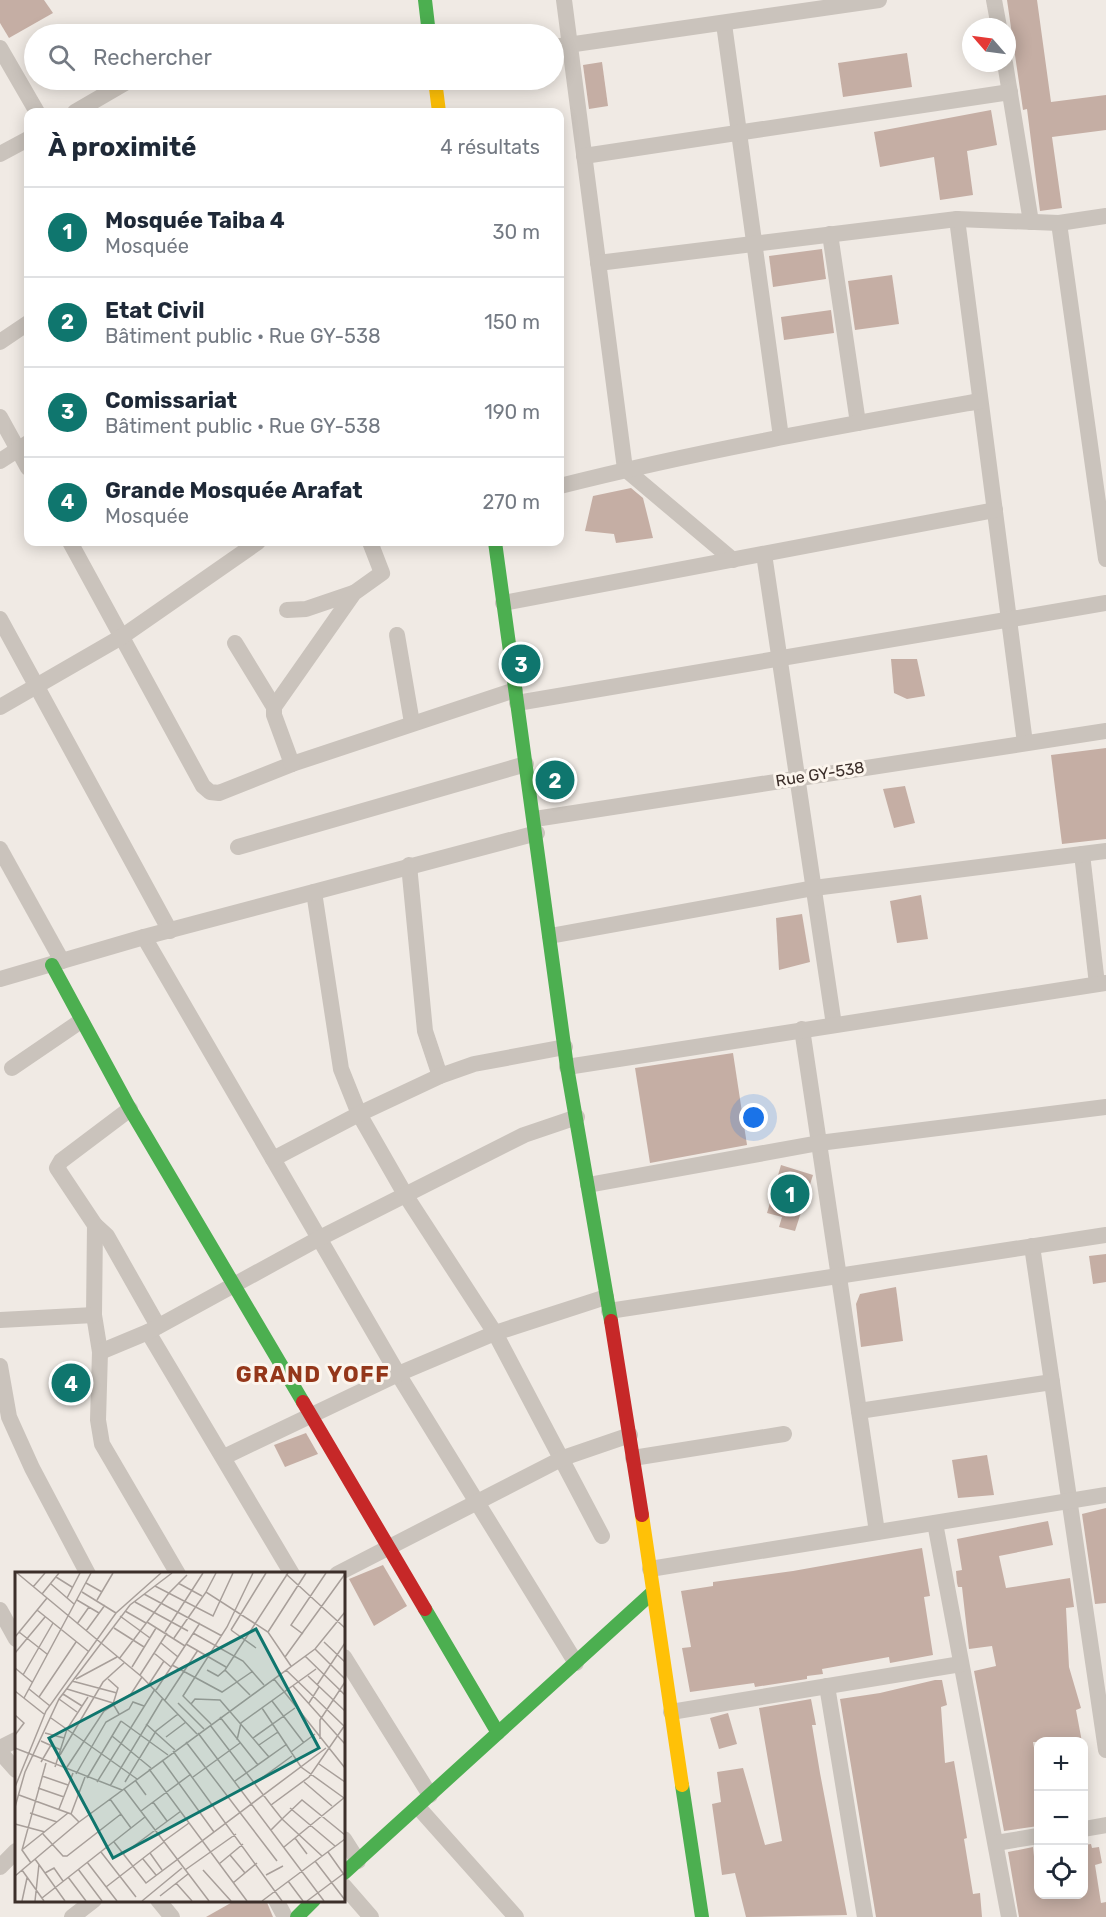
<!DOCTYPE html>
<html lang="fr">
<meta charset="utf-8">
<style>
:root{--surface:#fff;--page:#f2f2f3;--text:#1f2937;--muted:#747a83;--line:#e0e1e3;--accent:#0f766e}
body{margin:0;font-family:Rubik,sans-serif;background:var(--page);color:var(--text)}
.controls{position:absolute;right:18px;bottom:18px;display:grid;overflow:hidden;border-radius:12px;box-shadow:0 3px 15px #0003}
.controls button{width:54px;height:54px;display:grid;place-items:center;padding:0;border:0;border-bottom:2px solid var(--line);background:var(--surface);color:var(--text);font:30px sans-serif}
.compass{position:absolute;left:962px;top:18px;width:54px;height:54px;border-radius:50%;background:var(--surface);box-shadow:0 3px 15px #0003;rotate:298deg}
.you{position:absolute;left:754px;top:1118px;width:21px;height:21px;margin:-15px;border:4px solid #fff;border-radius:50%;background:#1a73e8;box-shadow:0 0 0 9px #1a73e833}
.badge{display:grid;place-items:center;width:39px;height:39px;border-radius:50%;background:var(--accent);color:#fff;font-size:20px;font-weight:700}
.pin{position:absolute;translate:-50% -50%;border:3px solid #fff;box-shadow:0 2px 6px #0006}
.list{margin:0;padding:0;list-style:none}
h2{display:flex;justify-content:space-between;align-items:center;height:78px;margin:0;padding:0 24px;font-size:26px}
h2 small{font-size:20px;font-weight:400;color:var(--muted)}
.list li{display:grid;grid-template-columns:39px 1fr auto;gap:18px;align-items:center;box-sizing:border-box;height:90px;padding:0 24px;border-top:2px solid var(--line)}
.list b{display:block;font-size:22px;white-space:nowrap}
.list p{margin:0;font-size:20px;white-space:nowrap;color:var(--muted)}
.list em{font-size:20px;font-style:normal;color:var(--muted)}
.icon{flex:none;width:33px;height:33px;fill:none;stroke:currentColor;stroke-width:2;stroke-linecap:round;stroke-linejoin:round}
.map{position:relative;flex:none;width:1106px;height:1917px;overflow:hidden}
.search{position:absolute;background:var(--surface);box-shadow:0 3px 15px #0003;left:24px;top:24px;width:540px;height:66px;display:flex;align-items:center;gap:15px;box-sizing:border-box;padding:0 21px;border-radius:33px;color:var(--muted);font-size:22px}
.panel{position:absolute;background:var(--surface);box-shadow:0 3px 15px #0003;left:24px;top:108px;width:540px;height:438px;border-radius:12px}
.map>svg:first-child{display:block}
.building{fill:#c5aea4}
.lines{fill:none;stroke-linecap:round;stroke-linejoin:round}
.street{stroke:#cac3bc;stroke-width:16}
.fast{stroke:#4caf50;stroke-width:14}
.slow{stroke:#ffc107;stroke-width:14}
.jam{stroke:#c62828;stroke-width:14}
.labels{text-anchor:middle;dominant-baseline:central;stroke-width:6;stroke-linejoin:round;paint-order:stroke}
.street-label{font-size:16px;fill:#3c2f2a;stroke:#fcf5ed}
.district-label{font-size:22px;font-weight:bold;letter-spacing:1.5px;fill:#94371a;stroke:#fcf5ed}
.inset-road{fill:none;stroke:#a89f9a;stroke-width:1.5}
.view{fill:#0f766e;fill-opacity:0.15;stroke:#0f766e;stroke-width:3}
.inset-edge{fill:none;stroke:#3c2f2a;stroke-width:3}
</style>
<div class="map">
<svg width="1106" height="1917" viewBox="0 0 1106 1917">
<rect width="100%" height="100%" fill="#f0eae4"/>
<g class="building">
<polygon points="0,0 44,0 53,13 9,38 0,23"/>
<polygon points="1007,0 1037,0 1051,102 1106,95 1106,130 1052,137 1062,208 1040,211 1027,109 1023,110"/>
<polygon points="907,53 912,87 843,97 838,63"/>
<polygon points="602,62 608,106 589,109 583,65"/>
<polygon points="991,110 997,145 967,151 973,195 940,200 934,157 880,167 874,132"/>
<polygon points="822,249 826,279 773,287 769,256"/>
<polygon points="892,275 899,324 855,330 848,281"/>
<polygon points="831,310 834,333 784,340 781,317"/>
<polygon points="631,488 643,498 653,538 616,543 614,534 585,531 593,496"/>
<polygon points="891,659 917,659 925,696 907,699 894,693"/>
<polygon points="1106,748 1106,839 1062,844 1051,755"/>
<polygon points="905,786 915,823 894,828 883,789"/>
<polygon points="921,895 928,939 897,943 890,901"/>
<polygon points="802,914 810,962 779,970 776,918"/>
<polygon points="733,1053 747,1145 650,1163 635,1068"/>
<polygon points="781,1165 813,1175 795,1231 779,1227 782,1217 767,1213"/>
<polygon points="1106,1254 1106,1282 1093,1284 1089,1256"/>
<polygon points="896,1287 903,1341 861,1347 856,1304 860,1294"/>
<polygon points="306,1433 318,1454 285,1467 274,1445"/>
<polygon points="987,1455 994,1495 958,1498 952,1460"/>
<polygon points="1106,1508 1106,1603 1095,1604 1082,1514"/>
<polygon points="1048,1521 1053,1545 999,1556 1006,1588 1070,1578 1074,1607 1066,1608 1069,1667 1081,1708 1076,1710 1082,1742 1033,1742 1038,1771 1038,1826 1004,1831 974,1671 996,1666 992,1646 969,1649 962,1587 958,1587 957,1583 956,1571 962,1570 957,1539"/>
<polygon points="922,1548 930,1596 924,1597 933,1655 890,1663 889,1657 822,1669 823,1674 807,1676 807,1679 755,1687 754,1683 690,1692 682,1648 691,1647 681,1591 713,1586 713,1582 793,1571"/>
<polygon points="383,1565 407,1606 374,1626 349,1579"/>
<polygon points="935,1680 942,1680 947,1705 941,1707 945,1763 954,1761 967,1838 964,1839 973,1894 980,1893 982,1917 876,1917 840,1699 880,1693"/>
<polygon points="811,1699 816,1725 812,1725 820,1773 847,1915 746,1917 735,1873 722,1875 712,1804 721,1802 717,1772 743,1768 765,1845 782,1841 759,1708"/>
<polygon points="728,1713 737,1744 719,1749 710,1718"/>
<polygon points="1091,1844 1092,1848 1099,1847 1102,1863 1095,1865 1101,1903 1106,1902 1106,1917 1019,1917 1008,1852 1033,1847 1038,1894 1083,1894 1083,1845"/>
<polygon points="236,1900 266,1900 273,1917 206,1917"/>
</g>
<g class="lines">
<g class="street">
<polyline points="564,0 625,469 733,560"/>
<polyline points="994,0 999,27"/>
<polyline points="724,24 781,437"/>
<polyline points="554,47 879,0"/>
<polyline points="0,48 37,112"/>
<polyline points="1005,63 1031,222"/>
<polyline points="75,112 130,80"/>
<polyline points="0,154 28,139"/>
<polyline points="584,156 1010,92"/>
<polyline points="957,219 1025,743"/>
<polyline points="1059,223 1106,559"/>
<polyline points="830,234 858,423"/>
<polyline points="598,263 957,219 1059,223 1106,216"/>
<polyline points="0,342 28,323"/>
<polyline points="0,417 28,468"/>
<polyline points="0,461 28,443"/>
<path d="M560 486C698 451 840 426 980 401"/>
<polyline points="70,542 203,786 210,792 219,793 292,764 515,690"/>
<polyline points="764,554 834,1025"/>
<polyline points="503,603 995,510"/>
<polyline points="287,610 306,609 353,593"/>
<polyline points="0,619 170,931"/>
<polyline points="397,635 412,723"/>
<polyline points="235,643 274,707"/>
<polyline points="517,703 1106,603"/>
<polyline points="0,707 123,636 258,542"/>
<polyline points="292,764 274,715 274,707 354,593 382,573 370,542"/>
<polyline points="535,819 1106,731"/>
<polyline points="238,847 526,764"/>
<polyline points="0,849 62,961"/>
<polyline points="1082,854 1097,984"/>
<polyline points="409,865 425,1031 440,1076"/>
<polyline points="314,892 341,1069 359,1114 406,1196 495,1333 602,1536"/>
<polyline points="550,936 814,888 1106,851"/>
<polyline points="144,937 398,1374 576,1663"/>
<polyline points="0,979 144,937 537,833"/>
<polyline points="802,1029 877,1532"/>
<polyline points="567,1067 1106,983"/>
<polyline points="12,1068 81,1021"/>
<polyline points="130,1109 61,1161 57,1168 95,1225 94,1315 100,1352 98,1420 102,1444 178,1574"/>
<polyline points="273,1159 359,1114 440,1076 474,1064 565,1047"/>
<polyline points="588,1185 819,1143 1106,1107"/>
<polyline points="95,1225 107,1236 158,1326"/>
<polyline points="1032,1246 1106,1750"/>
<polyline points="609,1311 1106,1235"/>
<polyline points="0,1320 94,1315"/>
<polyline points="148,1332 292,1574"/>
<polyline points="100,1352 148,1332 318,1239 524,1135 577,1117"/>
<polyline points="0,1366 9,1417 32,1468 88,1574"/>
<polyline points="859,1411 1052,1382"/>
<polyline points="224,1457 398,1374 495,1333 606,1297"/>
<polyline points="633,1458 784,1434"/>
<polyline points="935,1523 1009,1917"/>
<polyline points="650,1569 1106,1495"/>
<polyline points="337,1574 563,1458 630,1435"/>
<polyline points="0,1610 16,1639"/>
<polyline points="344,1657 430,1795"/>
<polyline points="827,1686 865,1917"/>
<polyline points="671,1712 961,1664"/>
<polyline points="0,1748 16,1740"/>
<polyline points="0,1752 16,1770"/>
<polyline points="418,1807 516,1917"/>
<polyline points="1084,1829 1106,1825"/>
<polyline points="344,1839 358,1861"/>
<polyline points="996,1843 1038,1836"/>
<polyline points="0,1867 16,1851"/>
<polyline points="344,1886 371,1917"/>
<polyline points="158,1900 172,1917"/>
<polyline points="276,1900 285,1917"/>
<polyline points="72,1917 94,1900"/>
</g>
<g class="fast">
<polyline points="425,0 429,34"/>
<polyline points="495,542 567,1067 611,1321"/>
<polyline points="52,965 130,1109 303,1402"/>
<polyline points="425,1609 498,1733"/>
<polyline points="682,1785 702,1917"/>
<polyline points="344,1873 653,1592"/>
<polyline points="297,1917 314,1900"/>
</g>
<g class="slow">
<polyline points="435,80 439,112"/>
<polyline points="642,1515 682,1785"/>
</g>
<g class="jam">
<polyline points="611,1321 642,1515"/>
<polyline points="303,1402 425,1609"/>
</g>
</g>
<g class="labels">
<g class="street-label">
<text transform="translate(820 774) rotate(-9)">Rue GY-538</text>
</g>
<g class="district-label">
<text x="313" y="1374">GRAND YOFF</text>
</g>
</g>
<g transform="translate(15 1572)">
<rect width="330" height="330" fill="#f0eae4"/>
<path class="inset-road" d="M2 1 127 105 182 162M271 2 330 56M41 5 57 15M71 11 87 20M163 11 187 24M36 12 59 32M140 14 198 44 218 1M18 15 30 1M67 20 101 41M191 20 201 1M27 22 44 1M129 22 207 64M52 26 65 1M62 28 84 41M82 28 98 1M120 30 173 59M22 38 73 79M110 39 131 51M105 44 135 66M132 50 170 74M62 52 74 35M99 56 129 75M216 58 251 1M216 58 241 76M71 59 90 33M4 60 32 82M150 60 188 1M253 60 291 1M178 61 228 89 249 113M288 62 276 53 311 1M0 65 32 26M159 66 191 20 253 60 276 94M309 70 330 90M146 71 163 85M171 72 211 95M300 77 330 107M0 81 30 45M139 81 156 95M290 84 330 123M270 85 330 2M104 87 154 21 172 3M157 93 207 120 238 99M117 95 141 56M0 96 17 110M192 98 203 104 210 98 273 1M210 98 235 123M271 98 329 154M8 103 38 51M125 103 152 61M293 104 330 139M61 107 102 85M93 107 103 116 98 132 104 142M259 107 330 196M57 109 102 121M134 112 149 89M302 113 330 71M278 114 330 172M14 117 35 134M52 117 98 131M141 118 185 51M0 119 29 142M48 122 67 134M24 125 61 70M9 126 76 1M44 127 62 140M150 128 183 78M257 129 289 171M163 131 189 157M294 131 304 115M176 132 180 127 205 128 254 185M247 136 286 195 329 226M0 143 9 151 0 163M205 145 243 193M36 146 122 207M106 149 153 183M131 152 160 178M196 152 168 124 212 55 238 1M195 153 256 233 294 205 330 153M30 161 49 166M183 161 309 329M97 164 136 196M151 165 171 150M238 166 280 136M305 167V148L330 110M222 168 226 151 301 97M26 169 46 178M171 170 262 289M244 173 263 160M0 176 107 218M158 179 267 329M276 180 300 162M45 183 88 110 109 91M147 188 199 260M26 190 36 173M304 192 330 210M40 195 52 157 73 125M134 197 232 329M50 198 89 139 116 122 127 105M61 202 91 150 114 137 118 130 129 134M27 204 53 213M178 205 225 171M72 206 106 149M120 208 131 223M220 209 272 172M82 210 140 117M110 210 141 159 163 142M289 210 317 234M240 211 277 184M95 214 148 126M0 215 31 139 101 41 146 1M23 216 49 225M109 217 194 329M4 223 56 242 64 250M95 227 116 256M138 230 152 249M256 233 267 247 287 228 330 263M0 235 10 200 44 127 115 33 157 1M275 236 320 274M44 237 58 201M126 239 176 202M15 241 42 250M56 242 70 205M0 252 30 260M256 258 267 247 307 284M28 262 48 284H52L106 242M280 266 292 282M149 269 174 251M99 270 131 311 311 176M269 275 330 225M8 277 53 241M86 280 121 325M313 280 330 304M135 281 147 298M108 282 166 239M215 283 230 301M20 287 50 329M128 287 141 303M300 289 330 328M72 290 102 329M16 291 7 278 31 191M204 292 228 272M63 297 87 329M7 298 29 329M170 298 221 262M188 298 216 329M30 301 39 296 48 309M251 303 268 294M0 304 64 250 300 77 330 40M53 305 71 329M273 309 288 329M161 311 177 329M218 311 242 291M91 315 149 270M145 324 173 302M27 326 130 245M7 329 12 306M20 329 24 292M127 329 167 296M247 329 330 267M292 329 328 302"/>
<path class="view" d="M241 57 304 176 98 286 34 166Z"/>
<rect width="330" height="330" class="inset-edge"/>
</g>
</svg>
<div class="controls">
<button>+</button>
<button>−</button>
<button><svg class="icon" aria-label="locate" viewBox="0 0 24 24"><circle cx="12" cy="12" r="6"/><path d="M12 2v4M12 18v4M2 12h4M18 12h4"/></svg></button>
</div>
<svg class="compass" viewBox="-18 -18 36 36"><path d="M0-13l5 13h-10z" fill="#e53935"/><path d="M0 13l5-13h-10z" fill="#747a83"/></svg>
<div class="you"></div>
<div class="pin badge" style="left:790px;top:1194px">1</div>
<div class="pin badge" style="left:555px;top:780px">2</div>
<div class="pin badge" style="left:521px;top:664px">3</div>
<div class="pin badge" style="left:71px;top:1383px">4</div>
<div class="search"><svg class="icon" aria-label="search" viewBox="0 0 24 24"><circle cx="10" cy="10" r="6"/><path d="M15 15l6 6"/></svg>Rechercher</div>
<section class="panel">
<h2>À proximité<small>4 résultats</small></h2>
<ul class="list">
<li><span class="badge">1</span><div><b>Mosquée Taiba 4</b><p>Mosquée</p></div><em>30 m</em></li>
<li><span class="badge">2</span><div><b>Etat Civil</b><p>Bâtiment public · Rue GY-538</p></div><em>150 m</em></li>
<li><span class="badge">3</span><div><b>Comissariat</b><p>Bâtiment public · Rue GY-538</p></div><em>190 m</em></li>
<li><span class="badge">4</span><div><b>Grande Mosquée Arafat</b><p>Mosquée</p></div><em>270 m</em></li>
</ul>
</section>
</div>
